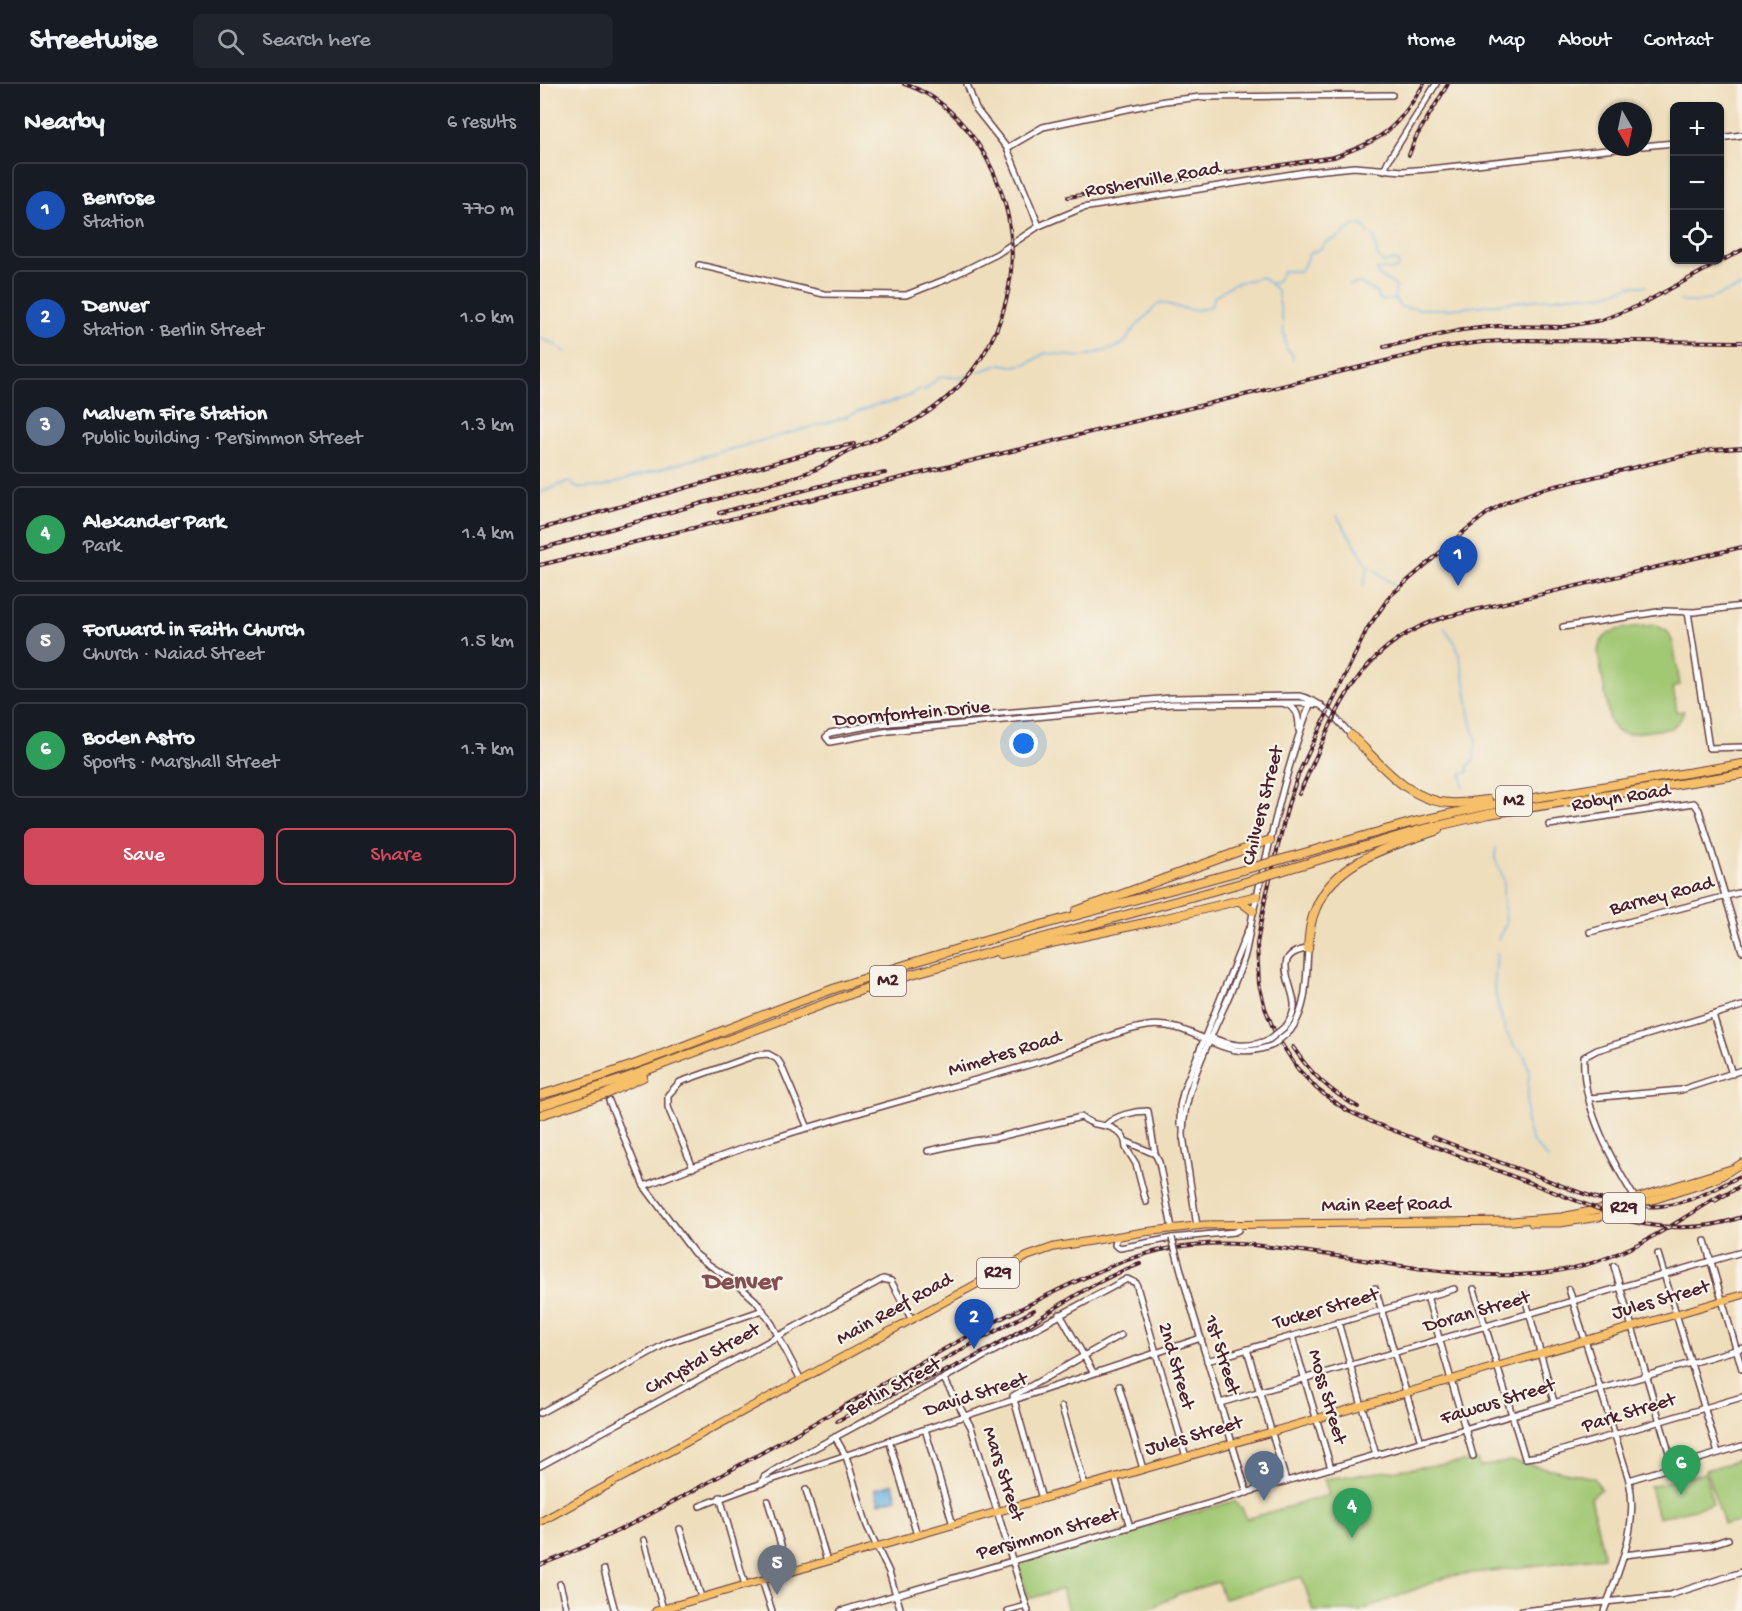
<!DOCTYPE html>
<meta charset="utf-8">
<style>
:root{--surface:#171b24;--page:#20242c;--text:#f1f3f6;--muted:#9ea1a6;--line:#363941;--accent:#d1495b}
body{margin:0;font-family:"Gochi Hand",sans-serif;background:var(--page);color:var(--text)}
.controls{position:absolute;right:18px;top:18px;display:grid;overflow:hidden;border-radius:9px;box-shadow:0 2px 4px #0004}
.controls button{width:54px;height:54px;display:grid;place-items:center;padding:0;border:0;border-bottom:2px solid var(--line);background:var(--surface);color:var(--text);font:30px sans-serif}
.compass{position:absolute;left:1058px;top:18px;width:54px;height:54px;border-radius:50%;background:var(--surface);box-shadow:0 2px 4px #0004;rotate:171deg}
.you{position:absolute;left:484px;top:660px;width:21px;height:21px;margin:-15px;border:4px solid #fff;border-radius:50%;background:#1a73e8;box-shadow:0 0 0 9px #1a73e833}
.badge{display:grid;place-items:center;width:39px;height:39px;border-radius:50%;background:var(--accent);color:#fff;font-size:20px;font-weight:700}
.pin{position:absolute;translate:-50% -50px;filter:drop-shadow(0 2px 3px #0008)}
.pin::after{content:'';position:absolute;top:32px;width:21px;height:18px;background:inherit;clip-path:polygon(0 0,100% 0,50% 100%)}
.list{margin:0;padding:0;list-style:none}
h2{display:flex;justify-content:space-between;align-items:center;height:78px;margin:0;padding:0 24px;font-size:26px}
h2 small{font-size:20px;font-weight:400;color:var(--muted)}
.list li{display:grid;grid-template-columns:39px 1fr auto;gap:18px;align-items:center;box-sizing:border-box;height:96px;margin:0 12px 12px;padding:0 12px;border:2px solid var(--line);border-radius:9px}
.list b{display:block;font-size:22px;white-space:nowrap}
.list p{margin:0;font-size:20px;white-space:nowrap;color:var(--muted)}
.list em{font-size:20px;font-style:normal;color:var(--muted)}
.actions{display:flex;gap:12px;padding:18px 24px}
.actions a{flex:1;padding:14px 0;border:2px solid var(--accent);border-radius:9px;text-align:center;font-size:21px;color:var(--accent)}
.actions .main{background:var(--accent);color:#fff}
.icon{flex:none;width:33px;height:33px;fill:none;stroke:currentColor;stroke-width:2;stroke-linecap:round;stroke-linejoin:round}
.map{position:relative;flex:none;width:1202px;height:1527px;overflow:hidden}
header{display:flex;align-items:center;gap:36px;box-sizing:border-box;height:84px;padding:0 30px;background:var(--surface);border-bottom:2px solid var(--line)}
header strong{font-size:28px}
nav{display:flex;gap:33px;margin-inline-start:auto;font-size:21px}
.search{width:420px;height:54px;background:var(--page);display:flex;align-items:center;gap:15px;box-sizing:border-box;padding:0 21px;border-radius:9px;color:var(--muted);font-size:22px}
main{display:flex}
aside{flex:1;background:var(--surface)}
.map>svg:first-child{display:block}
.green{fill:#a1c873;stroke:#76744f;stroke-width:1.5}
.water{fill:#6eb4e4;stroke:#5c6a88;stroke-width:1.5}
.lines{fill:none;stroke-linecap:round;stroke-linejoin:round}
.stream{stroke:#6eb4e4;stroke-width:1.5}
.minor-casing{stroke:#633c41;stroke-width:8}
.major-casing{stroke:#633c41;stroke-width:9}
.highway-casing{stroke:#633c41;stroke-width:10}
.minor{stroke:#fff;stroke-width:5}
.major{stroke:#f6c06b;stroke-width:7}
.highway{stroke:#f6c06b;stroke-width:8}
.rail-casing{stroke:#4a1f2b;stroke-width:4}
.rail{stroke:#f7f3e8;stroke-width:1.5;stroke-dasharray:4.5;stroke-linecap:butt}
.minor-bridge-casing{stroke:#633c41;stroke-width:8;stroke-linecap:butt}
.highway-bridge-casing{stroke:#633c41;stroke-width:10;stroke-linecap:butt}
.minor-bridge{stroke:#fff;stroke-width:5}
.highway-bridge{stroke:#f6c06b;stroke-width:8}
.labels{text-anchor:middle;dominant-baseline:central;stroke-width:4.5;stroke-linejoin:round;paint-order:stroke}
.shield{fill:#f7f3e8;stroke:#7e5f64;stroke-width:1.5}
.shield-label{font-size:18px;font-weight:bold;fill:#4a1f2b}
.street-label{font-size:20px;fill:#4a1f2b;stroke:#f7f3e8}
.district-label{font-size:26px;font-weight:bold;fill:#834f53;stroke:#f7f3e8}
</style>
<header>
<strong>Streetwise</strong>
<div class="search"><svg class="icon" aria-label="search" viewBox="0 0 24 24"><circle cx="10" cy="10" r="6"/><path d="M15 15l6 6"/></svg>Search here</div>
<nav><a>Home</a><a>Map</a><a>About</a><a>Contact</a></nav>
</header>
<main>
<aside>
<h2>Nearby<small>6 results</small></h2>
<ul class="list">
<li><span class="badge" style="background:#1a4fb4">1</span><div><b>Benrose</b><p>Station</p></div><em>770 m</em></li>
<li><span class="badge" style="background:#1a4fb4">2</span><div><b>Denver</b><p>Station · Berlin Street</p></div><em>1.0 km</em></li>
<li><span class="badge" style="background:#5c6f8a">3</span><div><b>Malvern Fire Station</b><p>Public building · Persimmon Street</p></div><em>1.3 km</em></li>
<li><span class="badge" style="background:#2e9e5b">4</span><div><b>Alexander Park</b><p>Park</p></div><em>1.4 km</em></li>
<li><span class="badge" style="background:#6b7280">5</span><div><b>Forward in Faith Church</b><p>Church · Naiad Street</p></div><em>1.5 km</em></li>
<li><span class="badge" style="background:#2e9e5b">6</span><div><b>Boden Astro</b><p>Sports · Marshall Street</p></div><em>1.7 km</em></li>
</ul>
<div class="actions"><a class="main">Save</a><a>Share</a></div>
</aside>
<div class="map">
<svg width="1202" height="1527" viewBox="0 0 1202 1527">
<rect width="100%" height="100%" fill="#f7f3e8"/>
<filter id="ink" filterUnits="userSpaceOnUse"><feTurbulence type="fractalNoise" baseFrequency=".0167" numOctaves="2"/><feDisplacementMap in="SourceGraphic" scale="12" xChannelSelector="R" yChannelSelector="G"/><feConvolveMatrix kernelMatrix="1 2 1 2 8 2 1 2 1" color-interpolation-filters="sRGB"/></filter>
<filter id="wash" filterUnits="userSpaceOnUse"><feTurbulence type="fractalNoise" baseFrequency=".008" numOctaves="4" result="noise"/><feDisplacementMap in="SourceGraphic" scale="24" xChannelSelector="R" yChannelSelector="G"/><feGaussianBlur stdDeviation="1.35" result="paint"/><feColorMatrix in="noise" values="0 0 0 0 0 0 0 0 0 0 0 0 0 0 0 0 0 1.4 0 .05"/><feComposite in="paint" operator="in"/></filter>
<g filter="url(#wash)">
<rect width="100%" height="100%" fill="#efdebc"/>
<g class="green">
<path d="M1116 541 1128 548 1133 559 1140 601 1133 603 1137 628 1144 627 1140 636 1132 644 1088 650 1078 648 1070 639 1058 567C1063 540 1092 544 1116 541Z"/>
<polygon points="1202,1375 1202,1438 1184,1440 1166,1386"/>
<polygon points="938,1376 939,1383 972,1377 1054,1394 1061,1405 1051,1414 1064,1473 909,1492 820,1527 773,1527 762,1493 684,1515 678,1498 638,1510 606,1527 528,1527 522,1505 488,1515 479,1485 480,1478 694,1417 702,1424 706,1435 789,1411 784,1395"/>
<polygon points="1165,1389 1173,1420 1118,1434 1110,1402"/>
</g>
<polygon class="water" points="353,1400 357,1414 339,1419 335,1405"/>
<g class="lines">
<g class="stream">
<path d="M731 199 737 198 743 187H761L769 170 780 165 786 158 798 154 814 141H823L828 149 834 153C837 163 834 173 844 179L854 176 857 177 859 181 857 185C850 187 844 184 837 186V189C842 197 851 196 856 203L854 214 861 223 881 225H910L1041 211 1059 212 1092 202H1106"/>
<polyline points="809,201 820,199 836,208 838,214 843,217 853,215"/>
<path d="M1140 217C1163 223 1181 208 1202 203"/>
<polyline points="743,243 746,263"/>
<polyline points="0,254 16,261 26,268"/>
<polyline points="746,265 751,268 753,276"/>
<path d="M438 288 462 280 472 282 487 280 505 269 542 273 575 264 585 258 592 247 620 218C636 222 653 230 670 223L675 212 693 200 722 193 737 206 743 239"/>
<path d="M0 409 29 397 34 402 39 404 63 403 126 383 297 336 335 321 352 318 369 312 380 305 384 307C399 291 400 291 421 294L427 290"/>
<polyline points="797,432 828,481 854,501"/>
<polyline points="823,502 828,482"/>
<path d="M904 543C907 549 912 553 915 559 926 587 926 616 933 645 934 650 937 653 936 658 936 663 936 663 934 667L935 675 928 682 929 688 922 690 923 702"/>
<polyline points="956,764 955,774 964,796 963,812 966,839 958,855"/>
<polyline points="957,869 954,902 958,922 965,946 974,962 984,970 989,987 986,1038 992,1057 1008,1075"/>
</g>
</g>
</g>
<g filter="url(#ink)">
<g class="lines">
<defs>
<g id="minor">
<polyline points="427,0 436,25 467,64 499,142"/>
<polyline points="1180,54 1202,51"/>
<polyline points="1103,62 1134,59"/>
<polyline points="467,64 503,43 625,17 661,13 852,11"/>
<polyline points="844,86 848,77 896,0"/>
<polyline points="159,181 284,210 366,211 407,195 457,170 499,142 542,124 765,88 814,83 863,87 889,85 1095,63"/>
<polyline points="1148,528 1169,664 1202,663"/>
<polyline points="1023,543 1124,527 1154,528 1202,522"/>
<path d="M745 620C758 624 759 633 759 646"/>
<path d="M781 621 759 619 632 620 349 647 290 658 286 653 290 649 339 640 631 614 759 612C782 617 796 634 811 651"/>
<polyline points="1009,741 1154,719 1159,726 1202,867"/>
<polyline points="1050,848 1202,808"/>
<polyline points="1173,931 1192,990"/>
<path d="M747 941C751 934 755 927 754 919 752 898 730 869 768 865 766 893 768 924 750 947"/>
<path d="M670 953C691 962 709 965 730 955"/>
<polyline points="1050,1014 1141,1006 1202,986"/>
<polyline points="69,1017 104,1102 154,1169 168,1180 196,1199 216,1217 232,1240 261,1296"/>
<polyline points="640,1040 640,1022 644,1005 708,846"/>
<path d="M566 1041C576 1031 595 1027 608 1027L615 1070"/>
<polyline points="643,1052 657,1142"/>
<path d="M643 1054C641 998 686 929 704 874 709 857 710 841 714 824 731 755 745 684 771 618"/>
<polyline points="585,1057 586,1064 596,1080 606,1118"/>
<path d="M388 1067 433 1057 455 1054 541 1033C545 1035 550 1039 555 1040 567 1042 580 1044 585 1057L615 1070 619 1078 632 1144"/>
<polyline points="153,1084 128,1023 128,1011 140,998 216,971 228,970 237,975 241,981 268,1044"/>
<path d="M104 1102C146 1086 186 1069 228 1056 316 1028 406 1005 495 979 531 969 570 948 607 942 657 935 680 983 733 961"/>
<path d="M1097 1117C1072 1078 1041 1021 1044 973L1057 966 1202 922"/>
<polyline points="577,1153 575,1161 580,1164 632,1154 694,1148 698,1146 699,1140"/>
<polyline points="1165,1157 1202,1285"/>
<polyline points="1118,1170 1178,1369"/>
<polyline points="1074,1182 1133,1382"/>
<polyline points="835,1204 881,1358"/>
<polyline points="934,1205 985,1374 1006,1371 1202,1313"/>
<path d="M1029 1205 1089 1396C1099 1442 1080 1484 1064 1527"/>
<polyline points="984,1210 1014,1318"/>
<polyline points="648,1212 707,1409"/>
<polyline points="887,1212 933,1372"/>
<polyline points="520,1230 553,1288"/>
<polyline points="798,1238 836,1371"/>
<polyline points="752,1252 791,1384"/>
<polyline points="707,1265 746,1397"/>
<polyline points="667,1277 914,1205"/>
<polyline points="404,1295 431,1343 488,1527"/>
<polyline points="579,1302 603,1385"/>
<polyline points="680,1319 1202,1168"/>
<polyline points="522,1323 545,1402"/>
<polyline points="0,1329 127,1259 223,1226"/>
<polyline points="385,1345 413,1441"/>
<polyline points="295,1353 306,1372 327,1442 349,1488 361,1527"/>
<polyline points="349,1356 377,1451"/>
<polyline points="0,1382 343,1195 351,1197 372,1236"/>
<polyline points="575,1393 590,1443"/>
<polyline points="1089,1396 1202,1362"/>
<polyline points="222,1399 661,1254"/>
<polyline points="266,1406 287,1477"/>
<polyline points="180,1413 205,1501"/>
<polyline points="502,1415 473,1312 581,1251"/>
<polyline points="228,1417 249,1488"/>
<polyline points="160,1422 222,1399 224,1393 238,1384 587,1195 596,1199 646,1373"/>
<polyline points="140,1445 161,1513"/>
<polyline points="104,1456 123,1525"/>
<polyline points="1084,1471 1170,1461 1188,1455"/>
<polyline points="64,1486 75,1527"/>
<polyline points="222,1496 232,1527"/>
<polyline points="20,1500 27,1527"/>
<polyline points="301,1527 1202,1264"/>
<polyline points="468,1527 486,1522"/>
<polyline points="982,1527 1130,1511 1202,1488"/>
</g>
<g id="major">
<polyline points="992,1139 1020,1139 1059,1133 1160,1101 1180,1093 1202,1079"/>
<polyline points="0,1438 488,1172 514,1163 604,1148 664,1141 972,1137 1022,1133 1060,1125 1191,1085"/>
<polyline points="116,1527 1202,1211"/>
</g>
<g id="highway">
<path d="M811 651C840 679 867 717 910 719 923 720 935 717 948 716"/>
<polyline points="750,773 870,739 945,722 1202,680"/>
<polyline points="751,784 876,747 949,730 1202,690"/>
<polyline points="700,817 713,827"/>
<polyline points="536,827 730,756"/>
<path d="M768 865C769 851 770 837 776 824 796 775 853 762 898 746"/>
<polyline points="460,870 614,837 717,812"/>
<path d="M0 1011C112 980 218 929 328 893 451 852 578 821 703 786"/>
<polyline points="0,1022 83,995 343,898 705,798"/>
<polyline points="0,1031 66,1010 103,993"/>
</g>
</defs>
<use href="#minor" class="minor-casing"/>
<use href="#major" class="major-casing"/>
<use href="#highway" class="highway-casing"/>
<use href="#minor" class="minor"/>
<use href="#major" class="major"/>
<use href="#highway" class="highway"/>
<defs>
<g id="rail">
<polyline points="869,71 876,53 908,0"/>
<path d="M528 113 794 73C846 54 855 46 884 0"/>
<polyline points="844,263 922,246 958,242 1023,243 1062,236 1102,220 1202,166"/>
<path d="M1202 364 1171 366 1147 371 1003 405 966 418 949 428 927 445 850 512 827 545 758 691 748 721 725 816 717 860 719 900 725 924 736 951 757 984 777 1005 789 1014 808 1027 834 1039 1089 1137C1127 1146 1165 1146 1202 1133"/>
<polyline points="179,429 299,397 345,389"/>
<polyline points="0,445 273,368 314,360"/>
<path d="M0 465 244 396C258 392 273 388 286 380 294 376 302 370 310 366 339 353 369 343 395 323 469 269 492 169 453 87 436 50 404 12 364 0"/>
<polyline points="0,481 903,263 943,258 984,256 1202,258"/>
<path d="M759 710C796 632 814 561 905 533L1202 463"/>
<path d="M753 963C769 988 792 1009 818 1023"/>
<path d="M893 1053C926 1066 959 1078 992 1090 1033 1106 1076 1126 1121 1122 1151 1119 1176 1105 1202 1091"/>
<polyline points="1175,1117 1202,1101"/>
<polyline points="392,1282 494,1226"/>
<path d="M297 1337C345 1311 396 1294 444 1268 496 1240 543 1200 600 1180"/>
<path d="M0 1481C59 1459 113 1429 167 1399 248 1355 328 1308 408 1263 443 1243 480 1225 516 1207 556 1188 593 1170 637 1163 688 1154 739 1164 790 1171 883 1184 979 1208 1069 1173 1109 1158 1145 1133 1181 1111"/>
</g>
</defs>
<use href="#rail" class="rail-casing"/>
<use href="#rail" class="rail"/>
<defs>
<g id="minor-bridge">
<polyline points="730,955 747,941"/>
<polyline points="733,961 750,947"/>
<polyline points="632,1154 648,1212"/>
</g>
<g id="highway-bridge">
<polyline points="703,786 750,773"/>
<polyline points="705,798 751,784"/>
</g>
</defs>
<use href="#minor-bridge" class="minor-bridge-casing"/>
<use href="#highway-bridge" class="highway-bridge-casing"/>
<use href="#minor-bridge" class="minor-bridge"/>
<use href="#highway-bridge" class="highway-bridge"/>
</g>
</g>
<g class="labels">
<g class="shield">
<rect x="956" y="702" width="36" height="30" rx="4.5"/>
<rect x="330" y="882" width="36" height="30" rx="4.5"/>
<rect x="1063" y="1109" width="42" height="30" rx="4.5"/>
<rect x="437" y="1174" width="42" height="30" rx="4.5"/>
</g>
<g class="shield-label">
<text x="974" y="717">M2</text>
<text x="348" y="897">M2</text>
<text x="1084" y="1124">R29</text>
<text x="458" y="1189">R29</text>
</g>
<g class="street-label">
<text transform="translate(613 97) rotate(-10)">Rosherville Road</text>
<text transform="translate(372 631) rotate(-5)">Doornfontein Drive</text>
<text transform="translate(1081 715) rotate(-9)">Robyn Road</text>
<text transform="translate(724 722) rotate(-76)">Chilvers Street</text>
<text transform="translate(1122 813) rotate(-15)">Barney Road</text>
<text transform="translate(465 971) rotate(-17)">Mimetes Road</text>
<text transform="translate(846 1122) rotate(-1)">Main Reef Road</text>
<text transform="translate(1121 1217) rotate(-16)">Jules Street</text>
<text transform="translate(355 1226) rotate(-29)">Main Reef Road</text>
<text transform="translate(786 1226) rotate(-16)">Tucker Street</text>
<text transform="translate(937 1229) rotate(-16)">Doran Street</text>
<text transform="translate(681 1271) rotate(73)">1st Street</text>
<text transform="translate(163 1276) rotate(-29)">Chrystal Street</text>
<text transform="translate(635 1282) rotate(74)">2nd Street</text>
<text transform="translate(354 1304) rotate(-28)">Berlin Street</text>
<text transform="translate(436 1312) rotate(-18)">David Street</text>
<text transform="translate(786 1313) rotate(74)">Moss Street</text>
<text transform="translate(958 1319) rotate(-17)">Fawcus Street</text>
<text transform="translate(1089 1330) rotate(-17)">Park Street</text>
<text transform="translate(654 1353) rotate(-16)">Jules Street</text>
<text transform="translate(462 1390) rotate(72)">Mars Street</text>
<text transform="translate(508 1451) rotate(-16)">Persimmon Street</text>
</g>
<g class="district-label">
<text x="202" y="1199">Denver</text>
</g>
</g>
</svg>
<div class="controls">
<button>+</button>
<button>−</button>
<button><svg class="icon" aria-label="locate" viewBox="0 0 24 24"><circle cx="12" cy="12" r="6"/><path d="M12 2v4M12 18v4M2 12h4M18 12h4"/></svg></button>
</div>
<svg class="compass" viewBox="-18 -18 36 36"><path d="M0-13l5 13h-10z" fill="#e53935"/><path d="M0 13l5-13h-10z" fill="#9ea1a6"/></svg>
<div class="you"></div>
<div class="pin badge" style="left:918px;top:502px;background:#1a4fb4">1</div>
<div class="pin badge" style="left:434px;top:1265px;background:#1a4fb4">2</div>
<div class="pin badge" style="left:724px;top:1417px;background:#5c6f8a">3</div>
<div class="pin badge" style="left:812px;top:1454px;background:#2e9e5b">4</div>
<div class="pin badge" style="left:237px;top:1511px;background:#6b7280">5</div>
<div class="pin badge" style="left:1141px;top:1411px;background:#2e9e5b">6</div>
</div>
</main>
